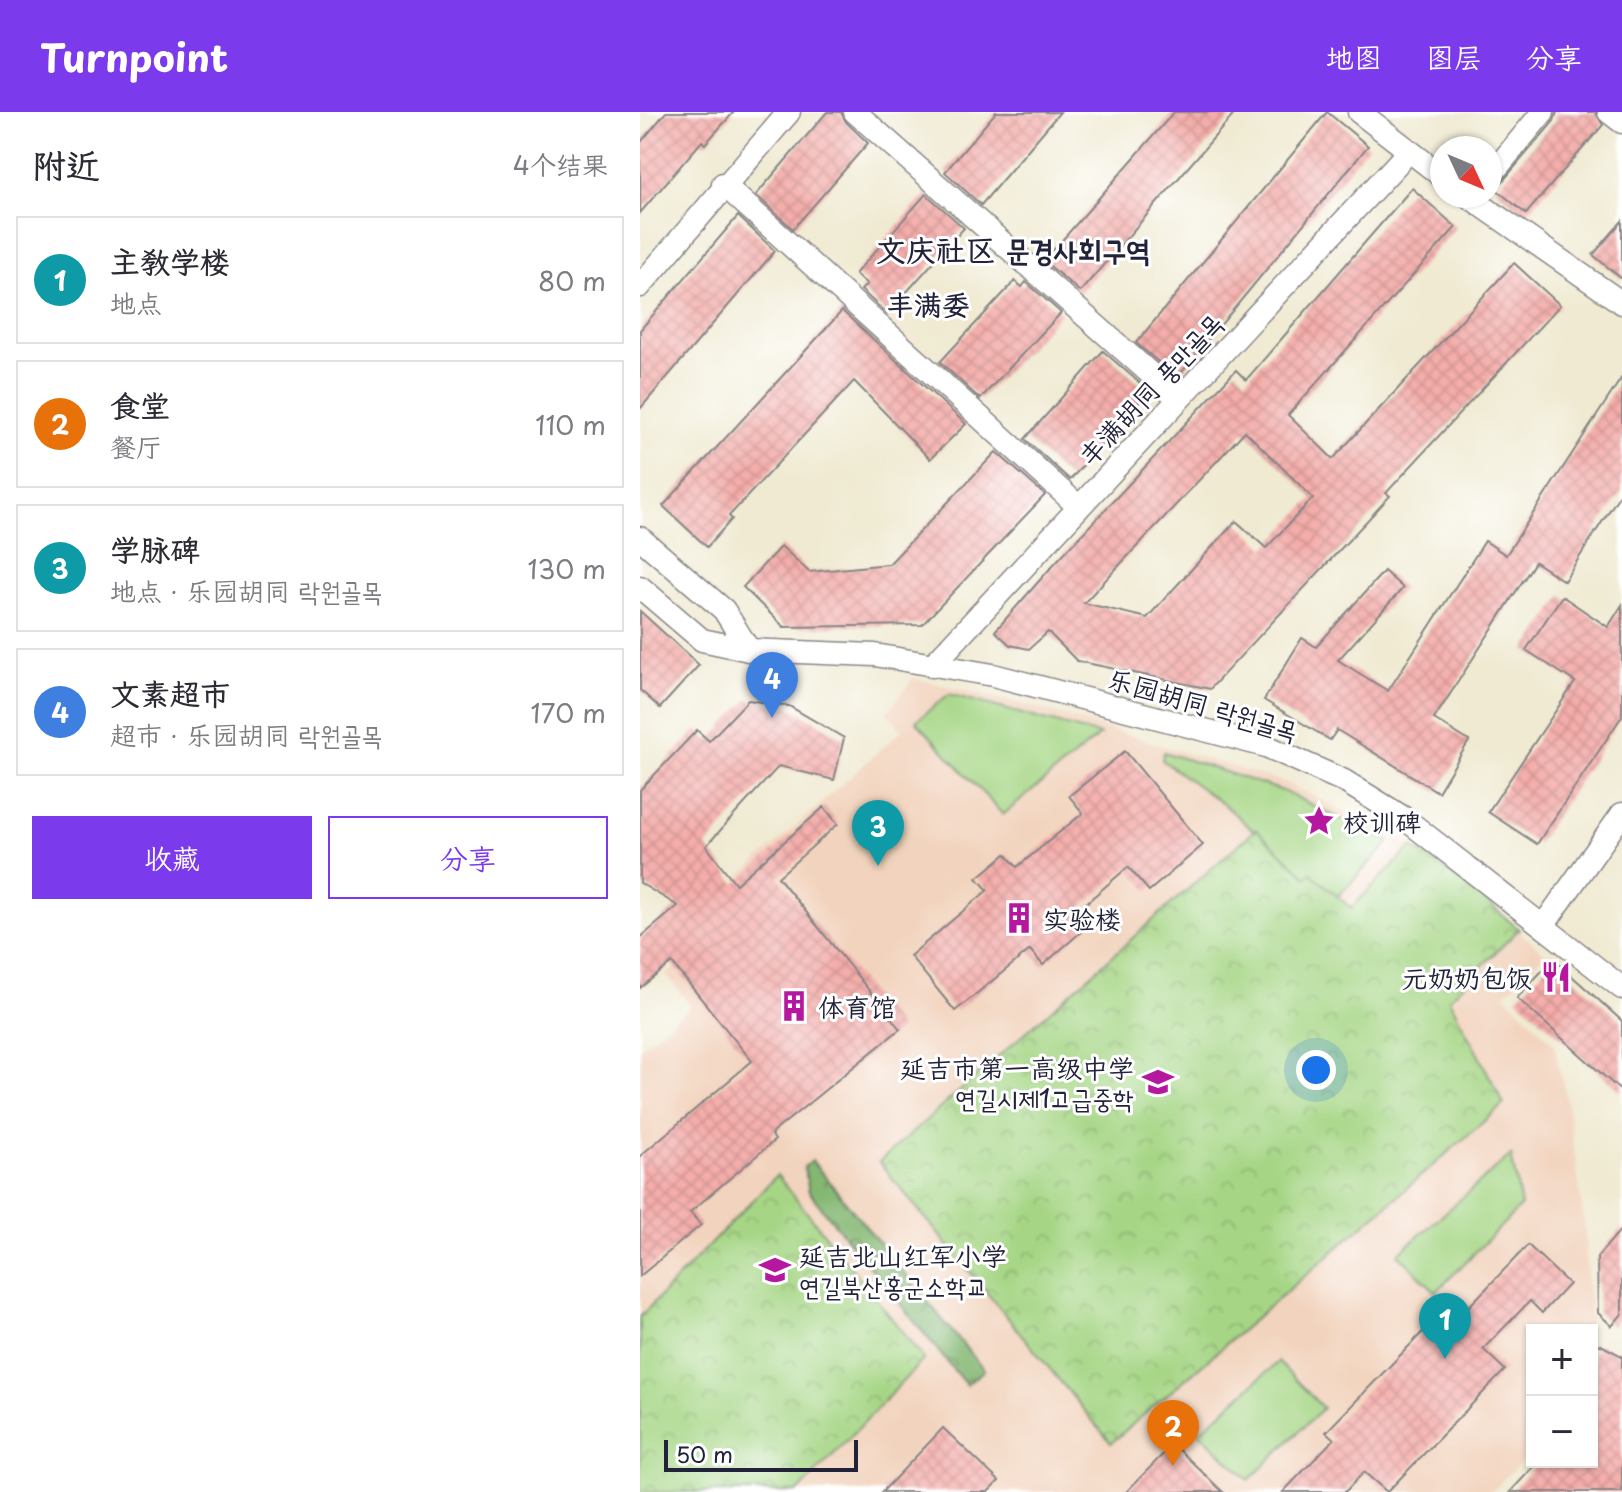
<!DOCTYPE html>
<html lang="zh">
<meta charset="utf-8">
<style>
:root{--surface:#fff;--page:#f7f7f7;--text:#2b2b33;--muted:#7c7c81;--line:#e1e1e2;--accent:#7c3aed}
body{margin:0;font-family:"Playpen Sans","LXGW WenKai TC","Poor Story",sans-serif;background:var(--page);color:var(--text)}
.controls{position:absolute;right:24px;bottom:24px;display:grid;overflow:hidden;border-radius:0px;box-shadow:0 2px 6px #0004}
.controls button{width:72px;height:72px;display:grid;place-items:center;padding:0;border:0;border-bottom:2px solid var(--line);background:var(--surface);color:var(--text);font:40px sans-serif}
.compass{position:absolute;left:790px;top:24px;width:72px;height:72px;border-radius:50%;background:var(--surface);box-shadow:0 2px 6px #0004;rotate:134deg}
.scale{position:absolute;left:24px;bottom:20px;width:194px;box-sizing:border-box;padding-left:8px;border:4px solid #22223b;border-top:0;font-size:22px;line-height:28px;white-space:nowrap;color:#22223b;-webkit-text-stroke:6px #fff;paint-order:stroke}
.you{position:absolute;left:676px;top:958px;width:28px;height:28px;margin:-20px;border:6px solid #fff;border-radius:50%;background:#1a73e8;box-shadow:0 0 0 12px #1a73e833}
.badge{display:grid;place-items:center;width:52px;height:52px;border-radius:50%;background:var(--accent);color:#fff;font-size:26px;font-weight:700}
.pin{position:absolute;translate:-50% -66px;filter:drop-shadow(0 2px 4px #0008)}
.pin::after{content:'';position:absolute;top:42px;width:28px;height:24px;background:inherit;clip-path:polygon(0 0,100% 0,50% 100%)}
.list{margin:0;padding:0;list-style:none}
h2{display:flex;justify-content:space-between;align-items:center;height:104px;margin:0;padding:0 32px;font-size:34px}
h2 small{font-size:26px;font-weight:400;color:var(--muted)}
.list li{display:grid;grid-template-columns:52px 1fr auto;gap:24px;align-items:center;box-sizing:border-box;height:128px;margin:0 16px 16px;padding:0 16px;border:2px solid var(--line);border-radius:0px}
.list b{display:block;font-size:30px;white-space:nowrap}
.list p{margin:0;font-size:26px;white-space:nowrap;color:var(--muted)}
.list em{font-size:26px;font-style:normal;color:var(--muted)}
.actions{display:flex;gap:16px;padding:24px 32px}
.actions a{flex:1;padding:18px 0;border:2px solid var(--accent);border-radius:0px;text-align:center;font-size:28px;color:var(--accent)}
.actions .main{background:var(--accent);color:#fff}
.map{position:relative;flex:none;width:982px;height:1380px;overflow:hidden}
header{display:flex;align-items:center;gap:48px;box-sizing:border-box;height:112px;padding:0 40px;background:var(--accent);color:#fff}
header strong{font-size:38px}
nav{display:flex;gap:44px;margin-inline-start:auto;font-size:28px}
main{display:flex}
aside{flex:1;background:var(--surface)}
.map>svg:first-child{display:block}
.built{fill:#f2d4be}
.green{fill:#a6d685;stroke:#647c60;stroke-width:2}
.forest{fill:url(#forest-crowns);stroke:#536c56;stroke-width:2}
.park{fill:url(#park-crowns);stroke:#647c60;stroke-width:2}
.building{fill:url(#building-cross-hatch);fill-rule:evenodd}
.lines{fill:none;stroke-linecap:round;stroke-linejoin:round}
.street-casing{stroke:#898686;stroke-width:25}
.street{stroke:#fff;stroke-width:22}
.labels{text-anchor:middle;dominant-baseline:central;stroke-width:6;stroke-linejoin:round;paint-order:stroke}
.street-label{font-size:26px;fill:#22223b;stroke:#fff}
.poi-label{font-size:26px;fill:#22223b;stroke:#fff;text-anchor:start}
.neighbourhood-label{font-size:28px;font-weight:bold;fill:#22223b;stroke:#fff}
.quarter-label{font-size:30px;font-weight:bold;fill:#22223b;stroke:#fff}
</style>
<header>
<strong>Turnpoint</strong>
<nav><a>地图</a><a>图层</a><a>分享</a></nav>
</header>
<main>
<aside>
<h2>附近<small>4个结果</small></h2>
<ul class="list">
<li><span class="badge" style="background:#0f9aa8">1</span><div><b>主教学楼</b><p>地点</p></div><em>80 m</em></li>
<li><span class="badge" style="background:#e8710a">2</span><div><b>食堂</b><p>餐厅</p></div><em>110 m</em></li>
<li><span class="badge" style="background:#0f9aa8">3</span><div><b>学脉碑</b><p>地点 · 乐园胡同 락원골목</p></div><em>130 m</em></li>
<li><span class="badge" style="background:#3f7fe0">4</span><div><b>文素超市</b><p>超市 · 乐园胡同 락원골목</p></div><em>170 m</em></li>
</ul>
<div class="actions"><a class="main">收藏</a><a>分享</a></div>
</aside>
<div class="map">
<svg width="982" height="1380" viewBox="0 0 982 1380">
<defs>
<pattern id="forest-crowns" width="20" height="18" patternUnits="userSpaceOnUse" patternTransform="scale(2)"><rect width="20" height="18" fill="#84b772"/><path d="M2 6a3 3 0 1 1 6 0M12 15a3 3 0 1 1 6 0" fill="none" stroke="#6c945f"/></pattern>
<pattern id="park-crowns" width="20" height="18" patternUnits="userSpaceOnUse" patternTransform="scale(2)"><rect width="20" height="18" fill="#a6d685"/><path d="M2 6a3 3 0 1 1 6 0M12 15a3 3 0 1 1 6 0" fill="none" stroke="#8fb774"/></pattern>
<pattern id="building-cross-hatch" width="8" height="8" patternUnits="userSpaceOnUse" patternTransform="scale(2)"><rect width="8" height="8" fill="#f4adaa"/><path d="M0 0l8 8M0 8l8-8" fill="none" stroke="#d19593"/></pattern>
</defs>
<rect width="100%" height="100%" fill="#fff"/>
<filter id="ink" filterUnits="userSpaceOnUse"><feTurbulence type="fractalNoise" baseFrequency=".0125" numOctaves="2"/><feDisplacementMap in="SourceGraphic" scale="16" xChannelSelector="R" yChannelSelector="G"/><feConvolveMatrix kernelMatrix="1 2 1 2 8 2 1 2 1" color-interpolation-filters="sRGB"/></filter>
<filter id="wash" filterUnits="userSpaceOnUse"><feTurbulence type="fractalNoise" baseFrequency=".006" numOctaves="4" result="noise"/><feDisplacementMap in="SourceGraphic" scale="32" xChannelSelector="R" yChannelSelector="G"/><feGaussianBlur stdDeviation="1.8" result="paint"/><feColorMatrix in="noise" values="0 0 0 0 0 0 0 0 0 0 0 0 0 0 0 0 0 1.4 0 .05"/><feComposite in="paint" operator="in"/></filter>
<g filter="url(#wash)">
<rect width="100%" height="100%" fill="#f0ead2"/>
<polygon class="built" points="273,566 398,596 647,671 770,733 829,775 905,842 865,882 914,932 927,989 945,1115 950,1216 892,1218 892,1331 884,1347 851,1380 0,1380 0,936 51,894 26,863 115,789 97,767 262,618 247,601"/>
<g class="green">
<polygon points="309,582 460,623 363,703 276,609"/>
<polygon points="524,640 643,679 750,730 693,789 588,696 522,648"/>
<polygon points="871,1043 881,1094 796,1180 758,1142"/>
<polygon points="638,1250 683,1296 609,1368 559,1320"/>
</g>
<polygon class="forest" points="172,1049 344,1258 326,1273 169,1080 164,1055"/>
<g class="park">
<polygon points="616,717 667,765 671,761 711,796 772,735 829,775 879,817 809,887 864,992 471,1331 239,1050"/>
<polygon points="137,1063 284,1247 158,1380 0,1380 0,1205"/>
</g>
<g id="blocks">
<g class="building">
<polygon points="26,0 94,0 65,32 62,29 0,101 0,31"/>
<polygon points="187,0 201,0 206,10 228,31 153,117 116,83"/>
<polygon points="356,0 420,0 341,93 305,60"/>
<polygon points="534,0 596,0 440,180 404,149"/>
<polygon points="687,0 728,34 537,266 496,231"/>
<polygon points="917,0 955,0 963,13 886,102 856,77 914,9"/>
<path d="M772 76 816 115 648 303 693 347 874 151 920 193 746 381 750 384 570 577 437 549 408 520 389 537 370 533 355 519 414 452 596 258 606 268ZM605 319 673 386 626 436 596 409 507 506 444 491Z"/>
<polygon points="286,82 324,116 247,202 221,178 227,172 215,162"/>
<polygon points="98,104 135,139 0,297 0,218"/>
<polygon points="982,109 982,167 953,143"/>
<polygon points="375,169 382,175 386,170 421,201 340,287 300,250"/>
<polygon points="202,199 326,312 290,347 214,269 89,404 92,407 67,435 23,394"/>
<polygon points="463,239 509,279 430,368 385,327"/>
<polygon points="982,265 982,379 924,469 895,450 794,607 829,629 798,680 697,618 690,628 624,588 662,526 676,535 744,459 763,476 698,548 748,579 845,429 866,443"/>
<polygon points="356,340 405,383 282,513 144,515 103,475 141,434 169,460 249,452"/>
<polygon points="922,484 968,515 982,493 982,604 897,732 848,700 935,570 886,538"/>
<polygon points="0,499 59,553 20,596 0,578"/>
<polygon points="108,588 149,594 204,626 194,668 139,654 66,734 96,772 184,695 198,712 138,765 260,917 131,1022 135,1028 50,1100 61,1113 0,1164 0,1044 112,949 32,851 0,876 0,826 38,794 0,771 0,678 57,618 69,629"/>
<polygon points="485,639 563,733 509,779 488,755 437,799 449,813 403,853 390,838 315,899 270,844 348,778 337,766 366,742 377,755 443,701 429,684"/>
<polygon points="913,847 982,909 982,980 877,886"/>
<polygon points="982,1116 982,1202 972,1214 958,1201 957,1145"/>
<polygon points="888,1133 929,1172 902,1201 890,1189 843,1237 865,1258 747,1380 724,1360 705,1380 643,1380 694,1327 686,1320 803,1199 814,1210"/>
<polygon points="959,1232 982,1244 982,1380 870,1380 898,1350 952,1350 952,1244"/>
<polygon points="303,1316 359,1369 348,1380 242,1380"/>
<polygon points="533,1332 583,1380 486,1380"/>
</g>
</g>
</g>
<g filter="url(#ink)">
<use href="#blocks" fill-opacity="0" stroke="#898686" stroke-width="2"/>
<g class="lines">
<defs>
<g id="street">
<polyline points="215,0 539,287"/>
<polyline points="719,0 802,64"/>
<polyline points="969,0 982,10"/>
<polyline points="850,64 903,0"/>
<polyline points="83,72 439,395"/>
<polyline points="828,84 982,191"/>
<polyline points="0,174 149,0"/>
<polyline points="0,426 84,498 109,538"/>
<polyline points="0,475 62,528 109,538 235,543 353,563 626,634 704,669 764,706 982,876"/>
<polyline points="292,554 769,39"/>
<polyline points="903,814 982,702"/>
</g>
</defs>
<use href="#street" class="street-casing"/>
<use href="#street" class="street"/>
</g>
</g>
<defs>
<symbol id="sight-bare" viewBox="-9 -9 18 18"><path d="M0-6L1.8-2.2L6-1.7L2.9 1.2L3.7 5.4L0 3.3L-3.7 5.4L-2.9 1.2L-6-1.7L-1.8-2.2Z" fill="#b5179e" stroke="#fff" stroke-width="2.5" paint-order="stroke"/></symbol>
<symbol id="building-bare" viewBox="-9 -9 18 18"><path d="M-4-6H4V6H1V3H-1V6H-4ZM-2.5-4.3h1.7v1.8h-1.7ZM.8-4.3h1.7v1.8H.8ZM-2.5-1h1.7V.8h-1.7ZM.8-1h1.7V.8H.8Z" fill="#b5179e" stroke="#fff" stroke-width="2.5" paint-order="stroke"/></symbol>
<symbol id="restaurant-bare" viewBox="-9 -9 18 18"><path d="M-5-6h1v4h1v-4h1v4h1v-4h1v5L-1.5 .5V6h-2V.5L-5-1ZM5-6V6H3V1.5H1.5Q1.5-4 5-6Z" fill="#b5179e" stroke="#fff" stroke-width="2.5" paint-order="stroke"/></symbol>
<symbol id="school-bare" viewBox="-9 -9 18 18"><path d="M0-5L7-2L0 1L-7-2ZM-4 1L0 2.5L4 1V4Q0 6-4 4Z" fill="#b5179e" stroke="#fff" stroke-width="2.5" paint-order="stroke"/></symbol>
</defs>
<g fill-rule="evenodd">
<use href="#sight-bare" x="657" y="687" width="44" height="44"/>
<use href="#building-bare" x="357" y="784" width="44" height="44"/>
<use href="#restaurant-bare" x="894" y="843" width="44" height="44"/>
<use href="#building-bare" x="132" y="872" width="44" height="44"/>
<use href="#school-bare" x="496" y="948" width="44" height="44"/>
<use href="#school-bare" x="113" y="1136" width="44" height="44"/>
</g>
<g class="labels">
<g class="street-label">
<text transform="translate(510 277) rotate(-47)">丰满胡同 풍만골목</text>
<text transform="translate(563 592) rotate(16)">乐园胡同 락원골목</text>
</g>
<g class="poi-label">
<text x="703" y="709">校训碑</text>
<text x="403" y="806">实验楼</text>
<text x="892" y="865" text-anchor="end">元奶奶包饭</text>
<text x="178" y="894">体育馆</text>
<text x="494" y="955" text-anchor="end">延吉市第一高级中学<tspan x="494" dy="30">연길시제1고급중학</tspan></text>
<text x="159" y="1143">延吉北山红军小学<tspan x="159" dy="30">연길북산홍군소학교</tspan></text>
</g>
<g class="neighbourhood-label">
<text x="288" y="191">丰满委</text>
</g>
<g class="quarter-label">
<text x="373" y="136">文庆社区 문경사회구역</text>
</g>
</g>
</svg>
<div class="controls">
<button>+</button>
<button>−</button>
</div>
<svg class="compass" viewBox="-18 -18 36 36"><path d="M0-13l5 13h-10z" fill="#e53935"/><path d="M0 13l5-13h-10z" fill="#7c7c81"/></svg>
<div class="scale">50 m</div>
<div class="you"></div>
<div class="pin badge" style="left:805px;top:1247px;background:#0f9aa8">1</div>
<div class="pin badge" style="left:533px;top:1354px;background:#e8710a">2</div>
<div class="pin badge" style="left:238px;top:754px;background:#0f9aa8">3</div>
<div class="pin badge" style="left:132px;top:606px;background:#3f7fe0">4</div>
</div>
</main>
